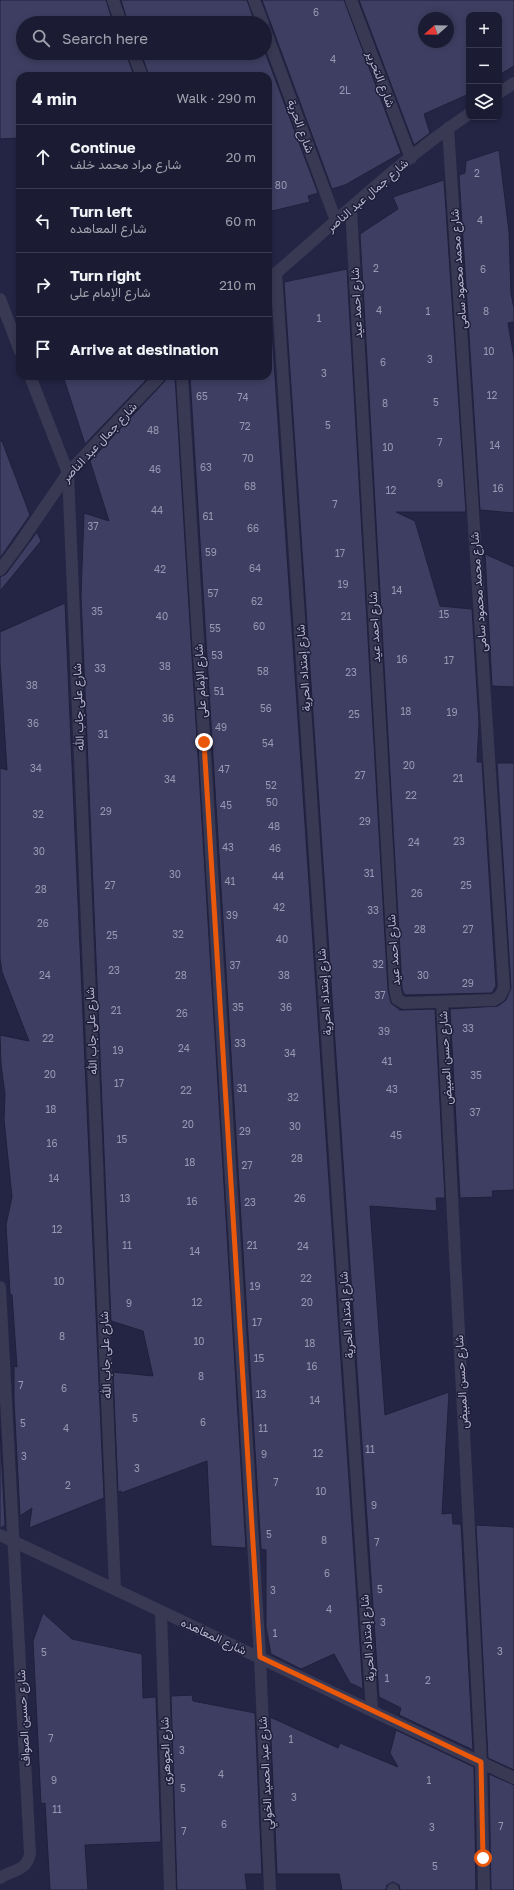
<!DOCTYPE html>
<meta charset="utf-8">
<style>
:root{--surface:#1b1b34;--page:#24243c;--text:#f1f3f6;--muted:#a0a1ac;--line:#39394f}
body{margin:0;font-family:"Golos Text",Vazirmatn,sans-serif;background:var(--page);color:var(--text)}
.controls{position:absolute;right:12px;top:12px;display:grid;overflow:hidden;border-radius:8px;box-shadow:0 2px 6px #0003}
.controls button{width:36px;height:36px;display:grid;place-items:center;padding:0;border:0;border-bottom:1px solid var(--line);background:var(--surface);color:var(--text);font:20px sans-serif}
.compass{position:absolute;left:418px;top:12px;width:36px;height:36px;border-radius:50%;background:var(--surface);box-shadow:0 2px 6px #0003;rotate:250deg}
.stop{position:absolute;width:12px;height:12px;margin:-9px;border:3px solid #ea580c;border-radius:50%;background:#fff}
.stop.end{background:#ea580c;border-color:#fff;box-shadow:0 1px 4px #0008}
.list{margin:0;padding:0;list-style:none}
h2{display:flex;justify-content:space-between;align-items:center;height:52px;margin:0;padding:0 16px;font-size:17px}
h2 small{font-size:13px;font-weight:400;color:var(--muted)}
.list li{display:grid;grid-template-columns:26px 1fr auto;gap:12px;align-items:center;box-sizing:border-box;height:64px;padding:0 16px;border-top:1px solid var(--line)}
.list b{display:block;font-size:15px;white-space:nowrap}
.list p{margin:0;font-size:13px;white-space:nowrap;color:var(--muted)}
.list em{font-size:13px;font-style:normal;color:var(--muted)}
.icon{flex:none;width:22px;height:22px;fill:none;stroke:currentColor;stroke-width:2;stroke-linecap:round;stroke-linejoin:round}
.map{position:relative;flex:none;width:514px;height:1890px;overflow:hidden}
.search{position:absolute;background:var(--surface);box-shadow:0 2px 6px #0003;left:16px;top:16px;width:256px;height:44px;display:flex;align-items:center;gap:10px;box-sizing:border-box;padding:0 14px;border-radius:22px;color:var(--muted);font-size:15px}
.panel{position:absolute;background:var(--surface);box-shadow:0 2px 6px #0003;left:16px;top:72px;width:256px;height:308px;border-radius:12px}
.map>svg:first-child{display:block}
.building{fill:#3e3e62;stroke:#201f3c;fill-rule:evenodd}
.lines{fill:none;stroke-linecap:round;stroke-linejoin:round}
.minor{stroke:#393954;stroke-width:12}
.route{stroke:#ea580c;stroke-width:5}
.labels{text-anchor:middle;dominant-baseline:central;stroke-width:3;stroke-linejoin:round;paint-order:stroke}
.number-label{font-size:10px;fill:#9998b3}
.street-label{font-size:12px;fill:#b7b6ce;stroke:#1e1d3a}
</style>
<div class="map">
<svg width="514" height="1890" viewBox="0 0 514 1890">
<rect width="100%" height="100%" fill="#242445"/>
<g class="building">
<polygon points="0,0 106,0 113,23 23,23 23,53 126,53 134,76 20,76 20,138 0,139"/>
<polygon points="121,0 247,0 255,23 128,23"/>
<polygon points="262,0 344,0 401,153 345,185 332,189"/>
<path d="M359 0H514V66L499 75V15H469V94L424 114 430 133 414 145ZM424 18H448V42H424Z"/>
<polygon points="265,52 318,193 308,196 310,202 268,212 268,76 149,76 141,53 265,53"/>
<polygon points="499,150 509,232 511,294 514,308 514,322 508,323 514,358 514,513 480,510 459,175 465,173 466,161"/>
<polygon points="444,180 466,512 396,512 415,521 440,606 472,609 479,723 477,762 482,762 496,986 492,993 406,995 404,994 402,988 360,234 398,209 393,197"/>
<polygon points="347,269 388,990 391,1003 400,1010 435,1009 445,1198 436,1198 437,1211 370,1206 385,1415 449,1392 442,1514 452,1513 453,1524 461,1524 473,1750 399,1715 401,1708 379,1697 284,282"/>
<polygon points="268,287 269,287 363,1689 350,1683 334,1654 301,1669 271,1654 266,1627 266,1550 261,1549 190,376 268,376"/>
<polygon points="63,376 150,376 85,444"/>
<polygon points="167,376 175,376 246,1548 211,1546 207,1461 121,1493 121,1491 118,1492 113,1372 153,1376 143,1331 111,1321 81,596 84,513 109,521 90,461 165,381"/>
<polygon points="0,441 2,441 30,515 0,558"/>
<polygon points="37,532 41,541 0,591 0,577 6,574"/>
<polygon points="485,554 514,567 514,687 492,686"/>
<polygon points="65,603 104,1498 29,1528 32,1508 20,1516 14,1400 14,1366 17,1367 12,1295 10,1294 6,1225 12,1197 4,1120 5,1095 1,1064 0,1035 29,1041 2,972 0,958 0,768 7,770 0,662 0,632"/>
<polygon points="497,763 514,763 514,1190 492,1191 493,1197 460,1198 450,1009 498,1006 506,1000 511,988"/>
<polygon points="0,1429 5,1525 1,1528 0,1528"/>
<polygon points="476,1525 514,1527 514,1770 488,1758"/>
<polygon points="43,1613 72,1639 142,1654 143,1698 156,1697 161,1842 85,1845 88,1890 50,1890 45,1803 41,1804 33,1641"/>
<polygon points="192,1695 193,1701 255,1713 262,1874 245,1874 247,1890 177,1890 171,1696"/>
<polygon points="270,1717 338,1748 340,1743 398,1767 390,1753 396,1730 474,1767 476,1890 400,1890 399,1885 393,1882 387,1885 386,1890 342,1890 339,1874 277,1874"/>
<polygon points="489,1774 514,1785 514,1890 491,1890"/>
</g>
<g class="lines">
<g class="minor">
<polyline points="113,0 121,23"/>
<polyline points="254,0 263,23"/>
<polyline points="351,0 411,158"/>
<polyline points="265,30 336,221"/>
<polyline points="133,53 142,76"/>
<polyline points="499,93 514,83"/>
<polyline points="351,209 395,989 397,999 404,1003 494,1000 500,996 504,988 448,128"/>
<polyline points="276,273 372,1710"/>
<path d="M268 280C334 224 397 162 469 114"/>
<polyline points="0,299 20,351"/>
<polyline points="30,376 68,473 115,1589"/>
<polyline points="182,376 260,1657 270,1890"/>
<polyline points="0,570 18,546 68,473 160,376"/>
<polyline points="442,1002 481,1762 484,1890"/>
<path d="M0 1287 30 1854C26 1872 13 1869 0 1878"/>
<polyline points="0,1535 514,1778"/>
<polyline points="161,1612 170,1890"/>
<polyline points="393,1889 393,1890"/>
</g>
</g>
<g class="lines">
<polyline class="route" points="204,742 260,1657 481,1762 483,1858"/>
</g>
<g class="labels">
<g class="number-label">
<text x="316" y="12">6</text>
<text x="333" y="59">4</text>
<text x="345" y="90">2L</text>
<text x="477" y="173">2</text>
<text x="281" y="185">80</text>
<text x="480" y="220">4</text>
<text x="376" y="268">2</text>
<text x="483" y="269">6</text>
<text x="379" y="310">4</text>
<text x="428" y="311">1</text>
<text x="486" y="311">8</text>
<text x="319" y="318">1</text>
<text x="489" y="351">10</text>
<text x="430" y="359">3</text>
<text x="383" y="362">6</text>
<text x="324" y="373">3</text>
<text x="492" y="395">12</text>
<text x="202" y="396">65</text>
<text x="243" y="397">74</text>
<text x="436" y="402">5</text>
<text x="385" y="403">8</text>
<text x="328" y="425">5</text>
<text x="245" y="426">72</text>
<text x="153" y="430">48</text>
<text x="440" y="442">7</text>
<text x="495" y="445">14</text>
<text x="388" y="447">10</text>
<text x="248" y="458">70</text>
<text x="206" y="467">63</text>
<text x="155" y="469">46</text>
<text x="440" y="483">9</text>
<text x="250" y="486">68</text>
<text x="498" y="488">16</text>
<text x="391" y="490">12</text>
<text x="335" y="504">7</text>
<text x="157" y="510">44</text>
<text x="208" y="516">61</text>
<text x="93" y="526">37</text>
<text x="253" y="528">66</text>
<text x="211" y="552">59</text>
<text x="340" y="553">17</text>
<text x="255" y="568">64</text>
<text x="160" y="569">42</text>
<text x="343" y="584">19</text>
<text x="397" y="590">14</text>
<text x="213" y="593">57</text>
<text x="257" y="601">62</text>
<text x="97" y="611">35</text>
<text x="444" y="614">15</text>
<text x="162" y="616">40</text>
<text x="346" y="616">21</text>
<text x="259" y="626">60</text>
<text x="215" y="628">55</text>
<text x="217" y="655">53</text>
<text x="402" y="659">16</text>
<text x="449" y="660">17</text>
<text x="165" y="666">38</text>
<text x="100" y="668">33</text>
<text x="263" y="671">58</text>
<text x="351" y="672">23</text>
<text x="32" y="685">38</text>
<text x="219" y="691">51</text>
<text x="266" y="708">56</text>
<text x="406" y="711">18</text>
<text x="452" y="712">19</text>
<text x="354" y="714">25</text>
<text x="168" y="718">36</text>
<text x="33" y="723">36</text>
<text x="221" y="727">49</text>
<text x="103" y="734">31</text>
<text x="268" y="743">54</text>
<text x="409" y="765">20</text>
<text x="36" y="768">34</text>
<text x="224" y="769">47</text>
<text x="360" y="775">27</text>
<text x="458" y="778">21</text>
<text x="170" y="779">34</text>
<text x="271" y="785">52</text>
<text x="411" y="795">22</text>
<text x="272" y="802">50</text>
<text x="226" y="805">45</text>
<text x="106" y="811">29</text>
<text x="38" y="814">32</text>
<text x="365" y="821">29</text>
<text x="274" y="826">48</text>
<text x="459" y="841">23</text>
<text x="414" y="842">24</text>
<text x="228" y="847">43</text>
<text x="275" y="848">46</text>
<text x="39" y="851">30</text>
<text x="369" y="873">31</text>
<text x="175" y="874">30</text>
<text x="278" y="876">44</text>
<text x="230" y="881">41</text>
<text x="110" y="885">27</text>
<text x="466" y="885">25</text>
<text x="41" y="889">28</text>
<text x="417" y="893">26</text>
<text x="279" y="907">42</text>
<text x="373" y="910">33</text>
<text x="232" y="915">39</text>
<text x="43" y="923">26</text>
<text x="420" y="929">28</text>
<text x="468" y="929">27</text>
<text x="178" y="934">32</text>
<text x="112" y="935">25</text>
<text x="282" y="939">40</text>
<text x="378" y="964">32</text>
<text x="235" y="965">37</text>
<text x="114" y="970">23</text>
<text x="45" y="975">24</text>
<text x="181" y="975">28</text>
<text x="284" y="975">38</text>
<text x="423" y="975">30</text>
<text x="468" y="983">29</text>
<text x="380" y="995">37</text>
<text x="238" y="1007">35</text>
<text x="286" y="1007">36</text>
<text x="116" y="1010">21</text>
<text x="182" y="1013">26</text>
<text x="468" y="1028">33</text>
<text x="384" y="1031">39</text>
<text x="48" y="1038">22</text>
<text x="240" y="1043">33</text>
<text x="184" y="1048">24</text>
<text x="118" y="1050">19</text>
<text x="290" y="1053">34</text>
<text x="387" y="1061">41</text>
<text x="50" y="1074">20</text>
<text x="476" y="1075">35</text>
<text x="119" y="1083">17</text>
<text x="242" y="1088">31</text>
<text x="392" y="1089">43</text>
<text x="186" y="1090">22</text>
<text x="293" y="1097">32</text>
<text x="51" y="1109">18</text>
<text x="475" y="1112">37</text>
<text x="188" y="1124">20</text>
<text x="295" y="1126">30</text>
<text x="245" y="1131">29</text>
<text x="396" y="1135">45</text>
<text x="122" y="1139">15</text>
<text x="52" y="1143">16</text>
<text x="297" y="1158">28</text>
<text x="190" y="1162">18</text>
<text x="247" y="1165">27</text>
<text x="54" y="1178">14</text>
<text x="125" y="1198">13</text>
<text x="300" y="1198">26</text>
<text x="192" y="1201">16</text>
<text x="250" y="1202">23</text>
<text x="57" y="1229">12</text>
<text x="127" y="1245">11</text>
<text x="252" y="1245">21</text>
<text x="303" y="1246">24</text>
<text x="195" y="1251">14</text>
<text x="306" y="1278">22</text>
<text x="59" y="1281">10</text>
<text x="255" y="1286">19</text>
<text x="197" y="1302">12</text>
<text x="307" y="1302">20</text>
<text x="129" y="1303">9</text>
<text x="257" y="1322">17</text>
<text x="62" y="1336">8</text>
<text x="199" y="1341">10</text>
<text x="310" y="1343">18</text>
<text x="259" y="1358">15</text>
<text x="312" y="1366">16</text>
<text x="201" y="1376">8</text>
<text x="21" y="1385">7</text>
<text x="64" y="1388">6</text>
<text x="261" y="1394">13</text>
<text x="315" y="1400">14</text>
<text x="135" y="1418">5</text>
<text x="203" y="1422">6</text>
<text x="23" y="1423">5</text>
<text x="66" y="1428">4</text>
<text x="263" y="1428">11</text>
<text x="370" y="1449">11</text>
<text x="318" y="1453">12</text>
<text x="264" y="1454">9</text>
<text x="24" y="1456">3</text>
<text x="137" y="1468">3</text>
<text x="276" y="1482">7</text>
<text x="68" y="1485">2</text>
<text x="321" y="1491">10</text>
<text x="374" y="1505">9</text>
<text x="269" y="1534">5</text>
<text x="324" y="1540">8</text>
<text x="377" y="1542">7</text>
<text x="327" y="1573">6</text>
<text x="380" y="1589">5</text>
<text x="273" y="1590">3</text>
<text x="329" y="1609">4</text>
<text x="383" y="1622">3</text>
<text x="275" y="1633">1</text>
<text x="500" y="1651">3</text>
<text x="44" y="1652">5</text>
<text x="387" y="1678">1</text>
<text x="428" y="1680">2</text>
<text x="51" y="1738">7</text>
<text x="291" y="1739">1</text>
<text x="182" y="1750">3</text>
<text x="221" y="1774">4</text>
<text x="54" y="1780">9</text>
<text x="429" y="1780">1</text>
<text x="183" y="1788">5</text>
<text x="294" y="1797">3</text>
<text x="57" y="1809">11</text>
<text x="224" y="1824">6</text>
<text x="501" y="1826">7</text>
<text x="432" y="1827">3</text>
<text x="184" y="1831">7</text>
<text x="435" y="1866">5</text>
</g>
<g class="street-label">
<text transform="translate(381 79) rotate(69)">شارع التحرير</text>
<text transform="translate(301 126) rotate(70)">شارع الحرية</text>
<text transform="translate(367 195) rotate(-41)">شارع جمال عبد الناصر</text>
<text transform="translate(458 269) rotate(-94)">شارع محمد محمود سامى</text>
<text transform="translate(356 303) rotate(-93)">شارع احمد عيد</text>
<text transform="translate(99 442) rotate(-47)">شارع جمال عبد الناصر</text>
<text transform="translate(478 592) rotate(-94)">شارع محمد محمود سامى</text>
<text transform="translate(374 627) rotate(-93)">شارع احمد عيد</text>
<text transform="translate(303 668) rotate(-94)">شارع إمتداد الحرية</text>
<text transform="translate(200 681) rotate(-93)">شارع الإمام على</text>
<text transform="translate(78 707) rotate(-92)">شارع على جاب الله</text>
<text transform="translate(393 950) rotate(-94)">شارع احمد عيد</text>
<text transform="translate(324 992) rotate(-94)">شارع إمتداد الحرية</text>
<text transform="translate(91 1031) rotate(-92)">شارع على جاب الله</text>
<text transform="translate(445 1058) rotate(-93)">شارع حسن المبيض</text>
<text transform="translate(346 1315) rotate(-94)">شارع إمتداد الحرية</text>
<text transform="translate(105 1355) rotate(-92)">شارع على جاب الله</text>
<text transform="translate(461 1382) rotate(-93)">شارع حسن المبيض</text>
<text transform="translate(214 1636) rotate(25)">شارع المعاهده</text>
<text transform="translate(367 1638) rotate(-94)">شارع إمتداد الحرية</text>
<text transform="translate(23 1718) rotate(-93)">شارع حسين الصواف</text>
<text transform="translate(165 1751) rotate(-92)">شارع الجوهرى</text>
<text transform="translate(265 1773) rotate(-93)">شارع عبد الحميد الخولي</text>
</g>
</g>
</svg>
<div class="controls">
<button>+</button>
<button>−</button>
<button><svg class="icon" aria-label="layers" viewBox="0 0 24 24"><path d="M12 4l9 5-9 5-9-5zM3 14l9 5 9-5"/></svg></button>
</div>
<svg class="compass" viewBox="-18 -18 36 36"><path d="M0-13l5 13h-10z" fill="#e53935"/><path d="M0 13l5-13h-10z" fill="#a0a1ac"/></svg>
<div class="stop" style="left:483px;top:1858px"></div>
<div class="stop end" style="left:204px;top:742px"></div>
<div class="search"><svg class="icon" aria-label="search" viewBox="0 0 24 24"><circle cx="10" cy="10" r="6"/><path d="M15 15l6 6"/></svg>Search here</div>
<section class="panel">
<h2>4 min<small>Walk · 290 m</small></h2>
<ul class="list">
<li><svg class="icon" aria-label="ahead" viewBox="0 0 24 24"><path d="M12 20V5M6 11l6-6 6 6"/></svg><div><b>Continue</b><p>شارع مراد محمد خلف</p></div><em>20 m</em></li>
<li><svg class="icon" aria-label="left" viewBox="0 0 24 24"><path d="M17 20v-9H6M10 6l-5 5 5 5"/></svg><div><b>Turn left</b><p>شارع المعاهده</p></div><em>60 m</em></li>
<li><svg class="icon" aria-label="right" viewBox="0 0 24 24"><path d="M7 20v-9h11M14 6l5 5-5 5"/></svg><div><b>Turn right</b><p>شارع الإمام على</p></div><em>210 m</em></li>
<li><svg class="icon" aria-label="arrive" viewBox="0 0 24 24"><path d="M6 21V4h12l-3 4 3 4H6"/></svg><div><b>Arrive at destination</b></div></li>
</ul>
</section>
</div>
